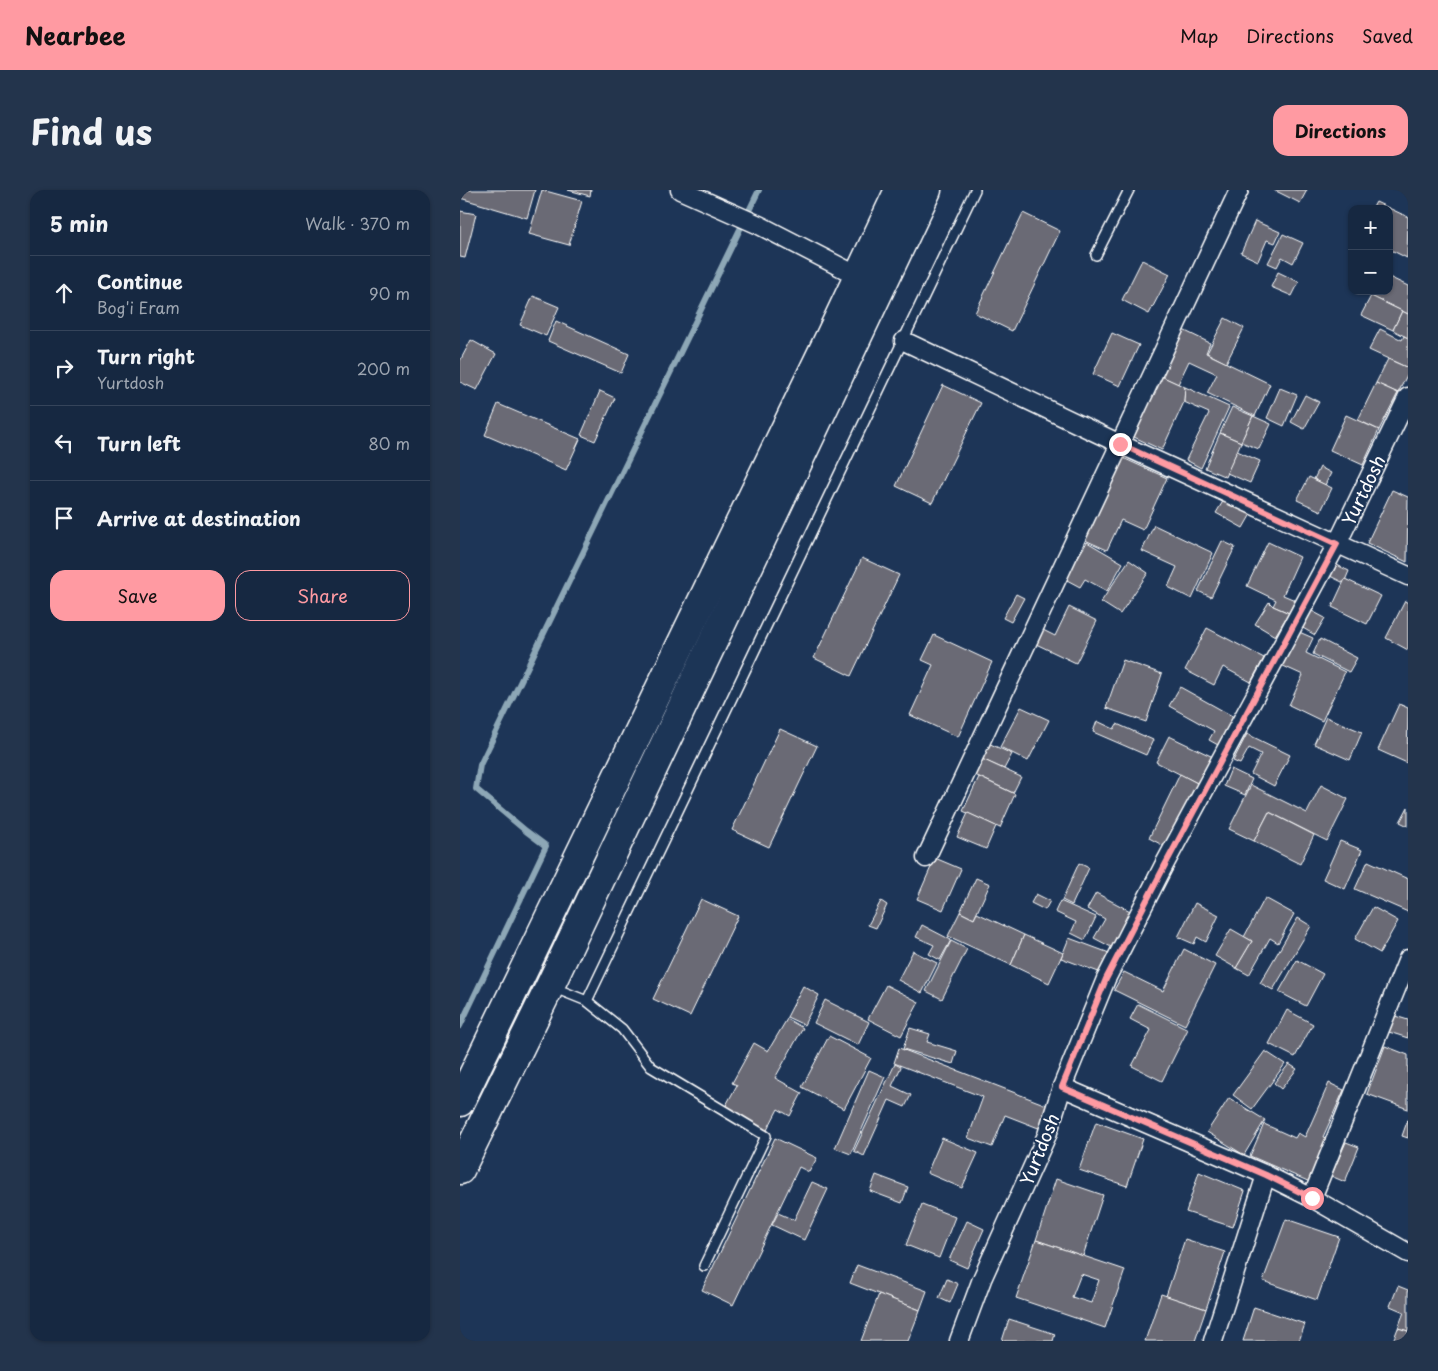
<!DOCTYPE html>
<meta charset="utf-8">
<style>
:root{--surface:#162841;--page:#23344c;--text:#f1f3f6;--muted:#9ea6b1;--line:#35445a;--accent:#ff9aa2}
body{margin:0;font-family:"Playpen Sans",sans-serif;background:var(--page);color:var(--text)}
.controls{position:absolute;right:15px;top:15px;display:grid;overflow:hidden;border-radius:10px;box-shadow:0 1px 4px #0004}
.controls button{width:45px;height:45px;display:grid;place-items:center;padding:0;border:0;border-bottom:1px solid var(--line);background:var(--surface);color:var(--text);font:25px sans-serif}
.stop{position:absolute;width:15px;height:15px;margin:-11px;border:4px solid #ff9aa2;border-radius:50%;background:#fff}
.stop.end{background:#ff9aa2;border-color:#fff;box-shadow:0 1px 5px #0008}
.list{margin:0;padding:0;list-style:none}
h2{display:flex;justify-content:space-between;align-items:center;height:65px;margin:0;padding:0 20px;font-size:21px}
h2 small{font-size:16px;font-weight:400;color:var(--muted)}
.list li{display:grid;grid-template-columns:32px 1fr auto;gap:15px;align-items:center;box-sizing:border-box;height:75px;padding:0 20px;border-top:1px solid var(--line)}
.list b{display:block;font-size:19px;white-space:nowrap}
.list p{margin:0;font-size:16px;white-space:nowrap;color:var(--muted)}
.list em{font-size:16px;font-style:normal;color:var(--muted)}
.actions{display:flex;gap:10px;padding:15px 20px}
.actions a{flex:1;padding:11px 0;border:1px solid var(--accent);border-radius:15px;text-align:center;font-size:18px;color:var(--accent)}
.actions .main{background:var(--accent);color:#111}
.icon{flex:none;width:28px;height:28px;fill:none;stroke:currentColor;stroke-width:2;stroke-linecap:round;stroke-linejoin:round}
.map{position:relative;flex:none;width:948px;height:1151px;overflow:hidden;border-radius:15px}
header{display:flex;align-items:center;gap:30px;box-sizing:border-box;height:70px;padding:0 25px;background:var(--accent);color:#111}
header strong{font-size:24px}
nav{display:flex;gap:28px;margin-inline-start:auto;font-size:18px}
.intro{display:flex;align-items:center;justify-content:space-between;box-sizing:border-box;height:120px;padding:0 30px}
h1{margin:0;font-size:35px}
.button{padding:12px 22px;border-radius:15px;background:var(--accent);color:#111;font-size:18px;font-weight:700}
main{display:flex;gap:30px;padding:0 30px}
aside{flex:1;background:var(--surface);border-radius:15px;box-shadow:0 1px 4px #0004}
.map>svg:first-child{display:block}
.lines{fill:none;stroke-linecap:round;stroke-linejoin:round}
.stream{stroke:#8da7b6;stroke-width:6}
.building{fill:#6a6a74;stroke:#fff;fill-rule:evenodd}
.service-casing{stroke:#fff;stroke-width:12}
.minor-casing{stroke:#fff;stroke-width:21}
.trunk-casing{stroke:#fff;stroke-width:31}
.service{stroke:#1d3557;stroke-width:9}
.minor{stroke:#1d3557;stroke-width:18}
.trunk{stroke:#1d3557;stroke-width:28}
.route{stroke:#ff9aa2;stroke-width:6}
.labels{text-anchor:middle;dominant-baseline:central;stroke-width:4;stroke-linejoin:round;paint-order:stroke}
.street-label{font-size:18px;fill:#fff;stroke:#1d3557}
</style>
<header>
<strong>Nearbee</strong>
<nav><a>Map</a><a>Directions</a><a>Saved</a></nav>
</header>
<div class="intro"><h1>Find us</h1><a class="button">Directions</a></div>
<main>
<aside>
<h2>5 min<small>Walk · 370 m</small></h2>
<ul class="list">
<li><svg class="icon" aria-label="ahead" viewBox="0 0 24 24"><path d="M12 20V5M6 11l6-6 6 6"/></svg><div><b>Continue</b><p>Bog'i Eram</p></div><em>90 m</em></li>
<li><svg class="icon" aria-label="right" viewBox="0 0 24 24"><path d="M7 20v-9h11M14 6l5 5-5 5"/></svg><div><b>Turn right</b><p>Yurtdosh</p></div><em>200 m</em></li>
<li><svg class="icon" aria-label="left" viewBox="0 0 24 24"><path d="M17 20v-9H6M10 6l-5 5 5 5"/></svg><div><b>Turn left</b></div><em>80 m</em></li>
<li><svg class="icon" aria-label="arrive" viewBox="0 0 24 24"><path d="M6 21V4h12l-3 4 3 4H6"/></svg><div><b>Arrive at destination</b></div></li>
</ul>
<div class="actions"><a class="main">Save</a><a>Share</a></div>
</aside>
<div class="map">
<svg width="948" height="1151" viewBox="0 0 948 1151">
<rect width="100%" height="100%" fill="#1d3557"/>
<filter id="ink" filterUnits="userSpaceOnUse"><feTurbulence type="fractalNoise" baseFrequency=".02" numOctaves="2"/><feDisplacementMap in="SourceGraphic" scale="10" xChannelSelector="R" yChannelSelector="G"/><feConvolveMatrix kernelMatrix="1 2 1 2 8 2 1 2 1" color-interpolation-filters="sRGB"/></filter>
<g filter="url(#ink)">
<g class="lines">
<polyline class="stream" points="0,836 86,656 66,641 16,599 20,575 299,0"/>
</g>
<g class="building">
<polygon points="0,0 75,0 67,28 0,8"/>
<polygon points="82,0 122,11 109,55 69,44"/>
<polygon points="108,0 131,0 130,6"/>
<polygon points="814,0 847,0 840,13"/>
<polygon points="916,12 948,27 947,68 929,59 929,19 912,19"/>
<polygon points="0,21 16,24 5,68 0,67"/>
<polygon points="563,23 600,41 552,141 515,123"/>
<polygon points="795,31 820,42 815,53 807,50 798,71 781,63"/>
<polygon points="823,44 843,53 833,73 822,67 817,77 808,73"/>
<polygon points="682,70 710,84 689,124 662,110"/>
<polygon points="818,82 839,92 832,106 811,97"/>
<polygon points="929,87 948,96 948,124 913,107 916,101 929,101"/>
<polygon points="73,106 99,117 86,146 60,135"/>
<polygon points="911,106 942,121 933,140 901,125"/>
<polygon points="942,121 948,124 948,148 933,140"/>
<polygon points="765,128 784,138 766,173 747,163"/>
<polygon points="96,131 169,164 161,183 88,151"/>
<polygon points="920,139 942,150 944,146 948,148 948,178 909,160"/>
<polygon points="723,140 750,153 746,163 810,194 795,226 747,203 757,184 729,171 718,194 701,186"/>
<polygon points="652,143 679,155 660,196 633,184"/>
<polygon points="11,150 36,164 17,200 0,192 0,171"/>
<polygon points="928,169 948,178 948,183 938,203 916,193"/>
<polygon points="701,186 725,197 724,212 702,260 674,247"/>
<polygon points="916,193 938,203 919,240 898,230"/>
<polygon points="483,195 521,213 472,313 436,296"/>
<polygon points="725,197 769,217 741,278 726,270 749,223 724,212"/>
<polygon points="820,198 837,205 824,236 807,228"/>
<polygon points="140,201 155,208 135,251 121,245"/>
<polygon points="845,205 859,212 844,239 831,232"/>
<polygon points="38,214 120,249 106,280 25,245"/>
<polygon points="772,217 793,226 781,252 760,243"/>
<polygon points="886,225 919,240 903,275 870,260"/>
<polygon points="793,226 811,234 799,259 781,252"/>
<polygon points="760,243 781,252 766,287 745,278"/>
<polygon points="777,261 800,271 790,293 767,283"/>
<polygon points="663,268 707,288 683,340 661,330 647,360 625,350"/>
<polygon points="860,277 871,283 865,295 854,289"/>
<polygon points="849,287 872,298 861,321 837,310"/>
<polygon points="932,300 948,307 947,372 907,353"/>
<polygon points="765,308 791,324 783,338 756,323"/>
<polygon points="694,335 753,363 732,409 708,397 717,377 682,361"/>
<polygon points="762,351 775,357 751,407 738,401"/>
<polygon points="627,352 663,373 647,401 625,389 620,397 605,389"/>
<polygon points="808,352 840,367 823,405 835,410 829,423 813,416 816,410 787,396"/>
<polygon points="402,368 439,385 391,486 354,468"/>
<polygon points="669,370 688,383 660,424 641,412"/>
<polygon points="875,374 889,381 884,393 870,386"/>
<polygon points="885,389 921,406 907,434 872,417"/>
<polygon points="556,404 564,408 551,432 543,428"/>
<polygon points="945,411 948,413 948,460 926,448"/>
<polygon points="809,412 813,416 829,423 815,446 795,434"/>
<polygon points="609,417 637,431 616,473 576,454 583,440 595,446"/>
<polygon points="850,420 865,428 855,445 841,437"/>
<polygon points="747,438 804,468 791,492 763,477 754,495 725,480"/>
<polygon points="837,441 853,448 846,463 885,482 862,531 829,515 843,485 821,475"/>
<polygon points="474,445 532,472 498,547 450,525 473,475 462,470"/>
<polygon points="860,449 897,468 889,482 853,464"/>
<polygon points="663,470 702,484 686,532 646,518"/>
<polygon points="720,497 774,527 758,555 749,550 754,541 709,516"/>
<polygon points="939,514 948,518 947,573 918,560"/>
<polygon points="561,517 589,530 568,571 540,557"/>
<polygon points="866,527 902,542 890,570 854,554"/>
<polygon points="637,531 654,539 657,534 693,550 686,565 633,542"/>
<polygon points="320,539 357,556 309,657 272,640"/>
<polygon points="787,544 830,565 814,596 791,584 801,564 789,558 780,574 773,571"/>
<polygon points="709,546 753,567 739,594 696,572"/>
<polygon points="526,552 552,564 544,579 519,568"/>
<polygon points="522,569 561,587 553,603 515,585"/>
<polygon points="771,579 792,589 785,605 764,596"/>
<polygon points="720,584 739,594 708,658 689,648"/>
<polygon points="519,587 555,604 540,638 503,621"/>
<polygon points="791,595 847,623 861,595 888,609 867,651 809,622 794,651 769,639"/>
<polygon points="948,617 948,636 940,632"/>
<polygon points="809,622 854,645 840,674 794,651"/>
<polygon points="508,623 536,636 526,659 497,647"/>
<polygon points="880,651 902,660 885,699 863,689"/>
<polygon points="475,668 501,679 483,720 457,709"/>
<polygon points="908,671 948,689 948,722 895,699"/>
<polygon points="619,673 629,678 612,715 602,710"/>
<polygon points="516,688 530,694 514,729 500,722"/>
<polygon points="636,703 674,723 655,759 634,748 645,729 627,719"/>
<polygon points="576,704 590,711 585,720 571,713"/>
<polygon points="805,708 834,724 818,753 810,748 789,785 776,778 792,751 784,747"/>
<polygon points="241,709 278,726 230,826 193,809"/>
<polygon points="421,711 427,715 416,738 408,735"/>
<polygon points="600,711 636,727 625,750 611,743 616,732 595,722"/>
<polygon points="735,713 759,725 746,752 737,747 734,754 718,747"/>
<polygon points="913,717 938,731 920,763 895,749"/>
<polygon points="500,722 514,729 517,723 564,745 551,775 488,746"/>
<polygon points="838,728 851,736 813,800 800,793"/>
<polygon points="462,735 491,750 480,770 469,764 474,755 456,747"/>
<polygon points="771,739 792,751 776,778 755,766"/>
<polygon points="564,745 603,763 589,793 551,775"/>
<polygon points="609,748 652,764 644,784 601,768"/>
<polygon points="491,751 507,759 482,809 466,801"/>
<polygon points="724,759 755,775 725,835 654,800 664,782 703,801"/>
<polygon points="453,761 477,773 462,803 438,790"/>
<polygon points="837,770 863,784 846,816 819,802"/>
<polygon points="426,795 459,812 441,846 408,829"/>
<polygon points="343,796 359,805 344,835 327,827"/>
<polygon points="365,810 409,832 398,855 354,833"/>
<polygon points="678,814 728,839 702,891 672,876 691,840 670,829"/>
<polygon points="827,820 853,834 835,867 809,854"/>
<polygon points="935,826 948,830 948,848 929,842"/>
<polygon points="327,829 343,838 315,888 342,903 330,926 318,919 306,942 264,919 277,895 272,893 294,853 308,861"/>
<polygon points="450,838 470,844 467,852 497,861 493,874 443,859"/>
<polygon points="369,846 411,868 384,919 342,897"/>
<polygon points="925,856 948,865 948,919 907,904"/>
<polygon points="439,858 589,916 581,939 545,925 532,957 508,948 523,907 434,873"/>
<polygon points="805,861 825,874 792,919 773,905"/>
<polygon points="435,874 441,877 432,896 451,905 445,917 429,910 404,966 394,961"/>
<polygon points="829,874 837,879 821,899 814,893"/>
<polygon points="409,880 425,887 391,964 375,958"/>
<polygon points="869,893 884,900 863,947 869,949 850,992 790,966 804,934 835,948 838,943 845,947"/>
<polygon points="769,908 805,930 784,965 747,942"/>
<polygon points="948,929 948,948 942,946"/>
<polygon points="636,932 683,949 667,996 619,980"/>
<polygon points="315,948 357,968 349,982 339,977 273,1115 242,1100"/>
<polygon points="482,948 518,963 502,998 467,983"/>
<polygon points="886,952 899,957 885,992 871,986"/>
<polygon points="739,982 785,1001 773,1037 726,1022"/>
<polygon points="416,985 448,997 442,1013 410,1001"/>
<polygon points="596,989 643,1005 623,1066 576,1050"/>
<polygon points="352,992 368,999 344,1050 312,1035 318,1023 334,1030"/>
<polygon points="462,1014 495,1027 479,1068 446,1055"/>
<polygon points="826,1029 879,1047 857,1110 803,1091"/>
<polygon points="507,1031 524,1039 507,1078 489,1070"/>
<polygon points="725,1049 765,1062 746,1119 706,1106"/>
<path d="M576 1050 665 1080 645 1138 556 1108ZM621 1084 639 1090 631 1113 612 1107Z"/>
<polygon points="397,1075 467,1101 460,1120 390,1093"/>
<polygon points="487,1089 498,1094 490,1113 479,1108"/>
<polygon points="938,1096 948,1100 948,1141 938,1138 944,1122 930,1116"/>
<polygon points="419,1104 460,1120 448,1151 401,1151"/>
<polygon points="701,1104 746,1119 735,1151 685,1151"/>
<polygon points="794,1117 845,1134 839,1151 783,1151"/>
<polygon points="549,1129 595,1144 593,1151 542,1151"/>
<polygon points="938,1138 948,1141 948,1151 933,1151"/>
</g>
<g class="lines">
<defs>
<g id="service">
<polyline points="636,65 669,0"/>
<polyline points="92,797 127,811 162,839 191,877 306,946 244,1076"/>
<polyline points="127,811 515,0"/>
</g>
<g id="minor">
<polyline points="220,0 299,35 398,86"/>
<polyline points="444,151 660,254 948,386"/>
<polyline points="466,668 779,0"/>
<polyline points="602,897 806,985 852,1008 948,1063"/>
<polyline points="852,1008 948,769"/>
<polyline points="499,1151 522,1089 587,945 602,897 646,789 703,677 877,354 948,207"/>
<polyline points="753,1151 806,985"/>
</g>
<g id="trunk">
<polyline points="0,912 370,146 439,0"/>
<polyline points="0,980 90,796 467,0"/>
</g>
</defs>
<use href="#service" class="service-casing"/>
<use href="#minor" class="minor-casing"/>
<use href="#trunk" class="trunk-casing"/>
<use href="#service" class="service"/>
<use href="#minor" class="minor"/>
<use href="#trunk" class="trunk"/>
</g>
</g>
<g class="lines" filter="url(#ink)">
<polyline class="route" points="660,254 877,354 704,677 646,789 602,897 806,985 852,1008"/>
</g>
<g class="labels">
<g class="street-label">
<text transform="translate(903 300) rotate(-64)">Yurtdosh</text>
<text transform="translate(579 959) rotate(-68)">Yurtdosh</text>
</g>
</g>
</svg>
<div class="controls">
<button>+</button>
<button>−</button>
</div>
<div class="stop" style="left:852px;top:1008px"></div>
<div class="stop end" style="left:660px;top:254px"></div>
</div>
</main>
